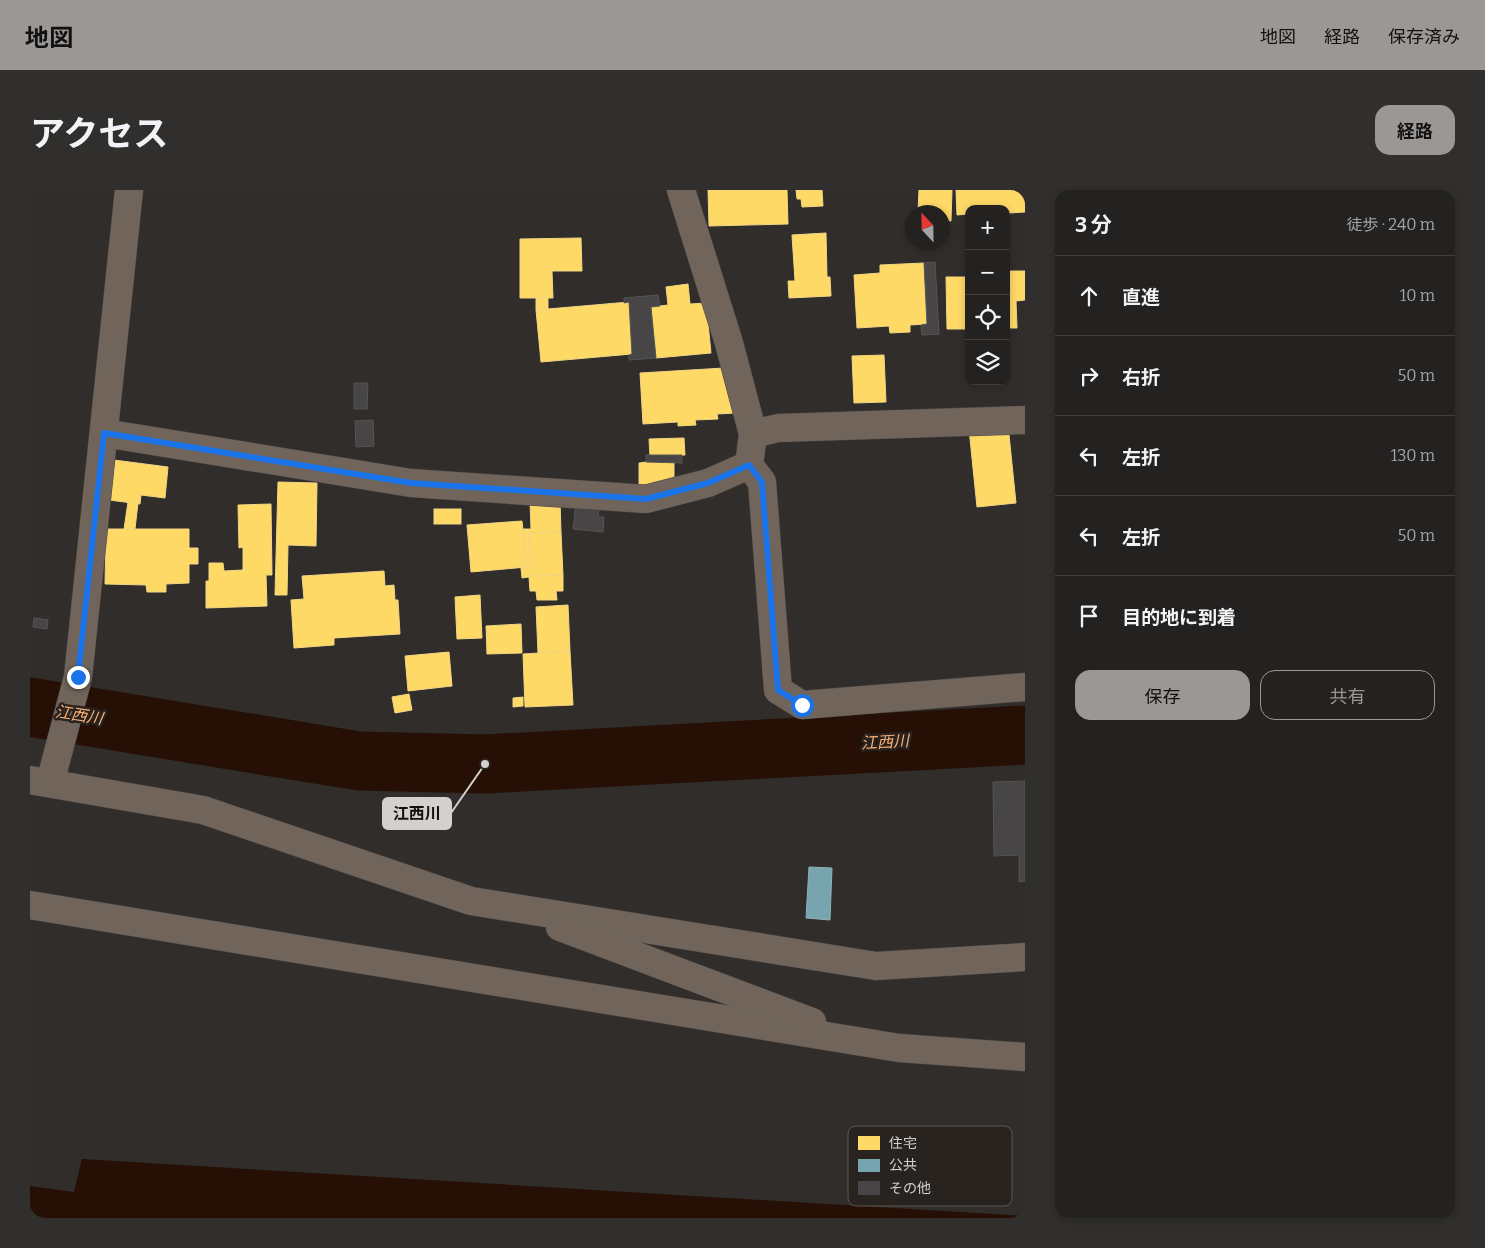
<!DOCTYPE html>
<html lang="ja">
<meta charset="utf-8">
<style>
:root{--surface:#242220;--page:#302f2d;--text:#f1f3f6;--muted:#a3a4a5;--line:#413f3e;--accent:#9b9795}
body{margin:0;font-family:Bitter,"Noto Sans JP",serif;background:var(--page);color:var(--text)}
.controls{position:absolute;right:15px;top:15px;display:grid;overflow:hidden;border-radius:10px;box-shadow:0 2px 8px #0003}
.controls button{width:45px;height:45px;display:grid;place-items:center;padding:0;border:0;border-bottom:1px solid var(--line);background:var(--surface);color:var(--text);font:25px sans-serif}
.compass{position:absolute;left:875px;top:15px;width:45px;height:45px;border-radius:50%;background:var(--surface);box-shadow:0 2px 8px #0003;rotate:338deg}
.stop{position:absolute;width:15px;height:15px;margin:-11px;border:4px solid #1a73e8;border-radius:50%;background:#fff}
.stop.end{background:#1a73e8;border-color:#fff;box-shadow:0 1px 5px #0008}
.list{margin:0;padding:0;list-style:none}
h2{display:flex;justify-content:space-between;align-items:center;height:65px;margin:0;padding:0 20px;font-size:21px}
h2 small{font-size:16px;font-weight:400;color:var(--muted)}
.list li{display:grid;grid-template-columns:32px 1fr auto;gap:15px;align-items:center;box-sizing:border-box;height:80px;padding:0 20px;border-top:1px solid var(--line)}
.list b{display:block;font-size:19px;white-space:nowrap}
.list em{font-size:16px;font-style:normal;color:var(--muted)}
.actions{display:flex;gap:10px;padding:15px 20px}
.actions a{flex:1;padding:11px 0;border:1px solid var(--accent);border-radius:15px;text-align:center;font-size:18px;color:var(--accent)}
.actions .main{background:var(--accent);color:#111}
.icon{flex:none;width:28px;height:28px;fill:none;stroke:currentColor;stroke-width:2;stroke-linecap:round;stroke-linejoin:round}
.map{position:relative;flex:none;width:995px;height:1028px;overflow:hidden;border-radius:15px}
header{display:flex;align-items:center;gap:30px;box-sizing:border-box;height:70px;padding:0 25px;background:var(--accent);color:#111}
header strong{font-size:24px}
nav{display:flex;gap:28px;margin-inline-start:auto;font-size:18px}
.intro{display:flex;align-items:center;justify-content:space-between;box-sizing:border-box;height:120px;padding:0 30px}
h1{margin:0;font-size:35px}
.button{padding:12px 22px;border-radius:15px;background:var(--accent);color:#111;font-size:18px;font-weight:700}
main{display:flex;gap:30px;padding:0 30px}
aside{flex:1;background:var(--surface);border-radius:15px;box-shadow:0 2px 8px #0003}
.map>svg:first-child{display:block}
.water{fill:#260f04}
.homes{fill:#ffd966;stroke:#f2d685}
.public{fill:#76a5af;stroke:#92b2b8}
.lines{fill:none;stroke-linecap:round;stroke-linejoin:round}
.river{stroke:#260f04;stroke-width:59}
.building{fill:#474545;stroke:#555}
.street-casing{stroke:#4d4a49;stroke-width:29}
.street{stroke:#71655b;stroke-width:28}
.route{stroke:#1a73e8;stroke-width:6}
.labels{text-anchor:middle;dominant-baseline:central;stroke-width:5;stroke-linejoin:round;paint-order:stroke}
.water-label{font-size:16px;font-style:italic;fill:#feb174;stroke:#28231f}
.key{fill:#28231f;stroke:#5c5754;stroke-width:1}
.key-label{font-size:14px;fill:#d4d0ce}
.leader{fill:none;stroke:#d4d0ce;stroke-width:2}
.callout-dot{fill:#d4d0ce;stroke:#28231f;stroke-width:2}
.callout{fill:#d4d0ce;stroke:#d4d0ce;stroke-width:2}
.callout-label{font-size:16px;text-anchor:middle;font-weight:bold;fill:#111}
</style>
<header>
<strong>地図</strong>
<nav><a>地図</a><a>経路</a><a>保存済み</a></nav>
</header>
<div class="intro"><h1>アクセス</h1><a class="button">経路</a></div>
<main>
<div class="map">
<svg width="995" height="1028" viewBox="0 0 995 1028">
<rect width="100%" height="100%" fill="#302d2b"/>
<polygon class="water" points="52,969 995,1026 995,1028 0,1028 0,996 44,1002"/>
<g class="homes">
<polygon points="678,0 757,0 758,34 679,36"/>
<polygon points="766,0 792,0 793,16 772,17 771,9 767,9"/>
<polygon points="889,0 922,0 921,31 912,30 912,22 888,21"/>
<polygon points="926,0 995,0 995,22 979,23 979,29 976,29 976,19 939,19 939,24 927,25"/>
<polygon points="796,43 797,87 800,87 801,106 759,108 758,91 765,91 762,45"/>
<polygon points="551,48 552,81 522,81 523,108 490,108 490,49"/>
<polygon points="894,73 897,134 880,135 880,142 860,143 859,136 827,138 824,85 850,83 850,75"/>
<polygon points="976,81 995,81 995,110 986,111 987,138 976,138"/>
<polygon points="916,87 939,87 939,139 917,139"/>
<polygon points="658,94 660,114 676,113 681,163 626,168 621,117 638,115 636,97"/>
<polygon points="506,108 518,108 518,119 506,120"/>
<polygon points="599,112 602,164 511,172 506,120"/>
<polygon points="854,165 856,212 824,213 822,166"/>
<polygon points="694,178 706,223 687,224 688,229 665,230 666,235 648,236 648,232 613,234 610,183"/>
<polygon points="978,235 986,313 947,317 939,239"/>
<polygon points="654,248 655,265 620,267 619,249"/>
<polygon points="84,270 138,277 135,308 111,305 110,314 79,310"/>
<polygon points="616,272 644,272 644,295 609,296 609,273"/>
<polygon points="248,292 287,293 286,356 258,355 257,405 245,405"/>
<polygon points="500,311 530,311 531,342 499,343 501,386 533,385 533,401 526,401 527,410 507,410 506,401 500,401 499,387 492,388 491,378 497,377 493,339 501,339"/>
<polygon points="98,312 108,313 105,339 94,339"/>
<polygon points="241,314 242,385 236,385 237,416 176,418 176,391 179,391 179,373 193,373 194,381 213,380 213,357 209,358 208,315"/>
<rect x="404" y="319" width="27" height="15"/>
<polygon points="492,331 497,377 441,382 437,335"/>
<polygon points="76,339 159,339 159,358 168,358 168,374 159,374 159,393 136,394 136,402 117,402 116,395 75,394"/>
<polygon points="531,342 533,385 501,386 499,343"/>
<polygon points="354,381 355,396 364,395 365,410 368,410 370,444 304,448 304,455 264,458 261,410 274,409 272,386"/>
<polygon points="450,405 452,448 427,449 425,407"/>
<polygon points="538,415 540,461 508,463 506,417"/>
<polygon points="491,434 492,463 457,464 456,436"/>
<polygon points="540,461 543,515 495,517 493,464"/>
<polygon points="419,462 422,496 378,501 375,466"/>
<polygon points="379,504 382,520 365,523 362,507"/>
<polygon points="493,507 493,516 483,517 483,508"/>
</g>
<polygon class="public" points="779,677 802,678 800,730 776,728"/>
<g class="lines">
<polyline class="river" points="0,517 329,571 455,574 995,545"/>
</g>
<g class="building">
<polygon points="905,72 909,144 892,145 891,135 897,134 894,73"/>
<polygon points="628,105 630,116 621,117 626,168 599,170 599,165 602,164 599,112 594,113 594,108"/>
<polygon points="324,193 338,193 337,219 324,219"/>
<polygon points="343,230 344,256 326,257 325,231"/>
<polygon points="616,265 652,265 652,273 616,272"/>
<polygon points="546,314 569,316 568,327 574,327 573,342 543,339"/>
<polygon points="4,428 18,430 17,439 3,437"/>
<polygon points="995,591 995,691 989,692 989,665 964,666 963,592"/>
</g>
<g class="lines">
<defs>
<g id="street">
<polyline points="651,0 699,153 723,244 719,275 732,292 748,500 772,515 995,497"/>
<polyline points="74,243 381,293 616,309 678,293 719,275"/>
<polyline points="723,244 748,238 995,230"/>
<polyline points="0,590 173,620 441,711 846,776 995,767"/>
<polyline points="20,593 48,487 99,0"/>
<polyline points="0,715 869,858 995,867"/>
<polyline points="530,737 782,832"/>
</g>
</defs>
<use href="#street" class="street-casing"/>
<use href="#street" class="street"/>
</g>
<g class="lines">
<polyline class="route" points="48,487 74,243 381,293 616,309 678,293 719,275 732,292 748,500 772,515"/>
</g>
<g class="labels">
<g class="water-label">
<text transform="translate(49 525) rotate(9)">江西川</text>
<text transform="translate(855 552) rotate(-3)">江西川</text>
</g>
</g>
<rect x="818" y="936" width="164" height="80" rx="8" class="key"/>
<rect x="828" y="946" width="22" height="14" fill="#ffd966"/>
<rect x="828" y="969" width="22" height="13" fill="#76a5af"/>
<rect x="828" y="991" width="22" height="14" fill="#474545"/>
<g class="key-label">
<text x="859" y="958">住宅</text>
<text x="859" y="980">公共</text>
<text x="859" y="1003">その他</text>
</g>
<path class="leader" d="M455 574L421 623"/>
<circle class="callout-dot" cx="455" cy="574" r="5"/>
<rect class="callout" x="353" y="608" width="68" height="31" rx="5"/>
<g class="callout-label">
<text x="387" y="629">江西川</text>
</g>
</svg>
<div class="controls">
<button>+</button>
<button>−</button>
<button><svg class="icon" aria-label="locate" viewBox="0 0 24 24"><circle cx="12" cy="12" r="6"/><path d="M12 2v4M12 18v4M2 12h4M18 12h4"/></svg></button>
<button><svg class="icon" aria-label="layers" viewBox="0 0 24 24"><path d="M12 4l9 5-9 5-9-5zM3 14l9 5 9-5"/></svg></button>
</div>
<svg class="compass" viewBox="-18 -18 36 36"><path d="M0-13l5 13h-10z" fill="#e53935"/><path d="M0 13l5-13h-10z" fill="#a3a4a5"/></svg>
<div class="stop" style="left:772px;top:515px"></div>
<div class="stop end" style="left:48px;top:487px"></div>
</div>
<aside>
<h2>3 分<small>徒歩 · 240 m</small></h2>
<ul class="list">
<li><svg class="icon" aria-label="ahead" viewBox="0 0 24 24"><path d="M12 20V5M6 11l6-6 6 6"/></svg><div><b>直進</b></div><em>10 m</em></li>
<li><svg class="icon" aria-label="right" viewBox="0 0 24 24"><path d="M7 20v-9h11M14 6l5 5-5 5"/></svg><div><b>右折</b></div><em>50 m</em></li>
<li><svg class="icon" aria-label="left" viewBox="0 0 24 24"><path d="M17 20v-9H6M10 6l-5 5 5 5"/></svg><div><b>左折</b></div><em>130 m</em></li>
<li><svg class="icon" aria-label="left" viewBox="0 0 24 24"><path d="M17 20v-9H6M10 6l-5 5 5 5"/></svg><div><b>左折</b></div><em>50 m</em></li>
<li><svg class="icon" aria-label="arrive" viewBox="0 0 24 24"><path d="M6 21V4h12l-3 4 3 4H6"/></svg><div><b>目的地に到着</b></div></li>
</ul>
<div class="actions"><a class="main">保存</a><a>共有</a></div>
</aside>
</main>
